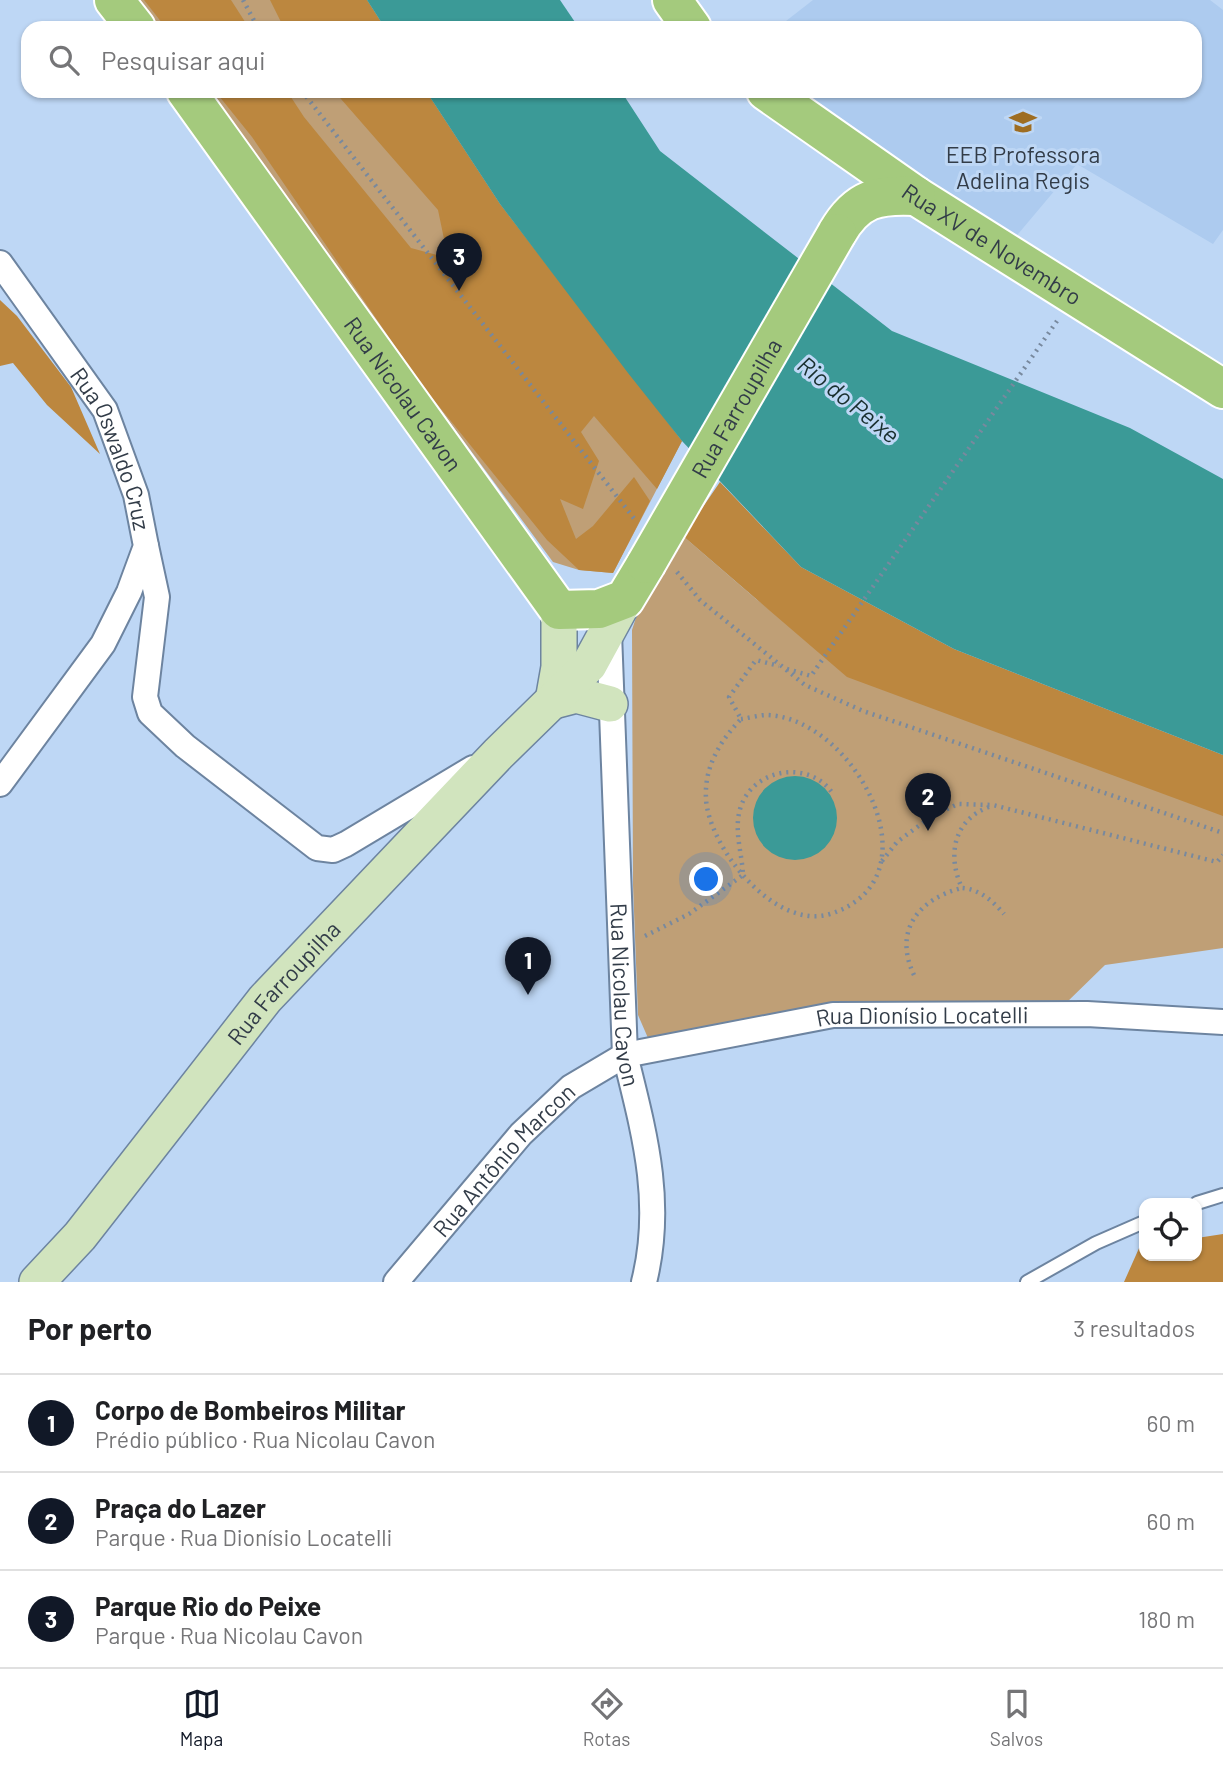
<!DOCTYPE html>
<html lang="pt">
<meta charset="utf-8">
<style>
:root{--surface:#fff;--page:#f6f6f6;--text:#202124;--muted:#757577;--line:#e0e0e0;--accent:#111827}
body{margin:0;font-family:Barlow,sans-serif;background:var(--page);color:var(--text)}
.controls{position:absolute;right:21px;bottom:21px;display:grid;overflow:hidden;border-radius:14px;box-shadow:0 2px 5px #0004}
.controls button{width:63px;height:63px;display:grid;place-items:center;padding:0;border:0;border-bottom:2px solid var(--line);background:var(--surface);color:var(--text);font:35px sans-serif}
.you{position:absolute;left:707px;top:880px;width:24px;height:24px;margin:-18px;border:5px solid #fff;border-radius:50%;background:#1a73e8;box-shadow:0 0 0 10px #1a73e833}
.badge{display:grid;place-items:center;width:46px;height:46px;border-radius:50%;background:var(--accent);color:#fff;font-size:23px;font-weight:700}
.pin{position:absolute;translate:-50% -58px;filter:drop-shadow(0 2px 4px #0008)}
.pin::after{content:'';position:absolute;top:37px;width:24px;height:21px;background:inherit;clip-path:polygon(0 0,100% 0,50% 100%)}
.list{margin:0;padding:0;list-style:none}
h2{display:flex;justify-content:space-between;align-items:center;height:91px;margin:0;padding:0 28px;font-size:30px}
h2 small{font-size:23px;font-weight:400;color:var(--muted)}
.list li{display:grid;grid-template-columns:46px 1fr auto;gap:21px;align-items:center;box-sizing:border-box;height:98px;padding:0 28px;border-top:2px solid var(--line)}
.list b{display:block;font-size:26px;white-space:nowrap}
.list p{margin:0;font-size:23px;white-space:nowrap;color:var(--muted)}
.list em{font-size:23px;font-style:normal;color:var(--muted)}
.icon{flex:none;width:38px;height:38px;fill:none;stroke:currentColor;stroke-width:2;stroke-linecap:round;stroke-linejoin:round}
.map{position:relative;flex:none;width:1223px;height:1282px;overflow:hidden}
.search{position:absolute;background:var(--surface);box-shadow:0 2px 5px #0004;left:21px;right:21px;top:21px;height:77px;display:flex;align-items:center;gap:18px;box-sizing:border-box;padding:0 24px;border-radius:21px;color:var(--muted);font-size:26px}
.sheet{height:385px;background:var(--surface)}
nav{display:flex;justify-content:space-around;align-items:center;box-sizing:border-box;height:98px;border-top:2px solid var(--line);background:var(--surface);font-size:19px;color:var(--muted)}
nav a{display:grid;justify-items:center;gap:4px}
nav .on{color:var(--accent)}
.map>svg:first-child{display:block}
.built{fill:#adcbef}
.green{fill:#bf9f76}
.forest{fill:#bc873f}
.water{fill:#3b9a97}
.lines{fill:none;stroke-linecap:round;stroke-linejoin:round}
.lane-casing{stroke:#6d84a0;stroke-width:16}
.street-casing{stroke:#6d84a0;stroke-width:28}
.secondary-casing{stroke:#6d84a0;stroke-width:38}
.primary-casing{stroke:#fff;stroke-width:42}
.path{stroke:#78899e;stroke-width:4.5;stroke-dasharray:2 5;stroke-linecap:butt}
.lane{stroke:#fff;stroke-width:12}
.street{stroke:#fff;stroke-width:24}
.secondary{stroke:#d1e4be;stroke-width:35}
.primary{stroke:#a4ca7d;stroke-width:38}
.primary-bridge-casing{stroke:#fff;stroke-width:42;stroke-linecap:butt}
.primary-bridge{stroke:#a4ca7d;stroke-width:38}
.labels{text-anchor:middle;dominant-baseline:central;stroke-width:6;stroke-linejoin:round;paint-order:stroke}
.poi-label{font-size:23px;fill:#323c48;stroke:#bed7f5}
.street-label{font-size:23px;fill:#323c48;stroke:#bed7f5}
.water-label{font-size:24px;font-style:italic;fill:#192f2e;stroke:#bed7f5}
</style>
<div class="map">
<svg width="1223" height="1282" viewBox="0 0 1223 1282">
<rect width="100%" height="100%" fill="#bed7f5"/>
<polygon class="built" points="813,0 1210,0 1223,10 1223,230 1213,244 1077,164 1014,239 786,91 1195,91 1195,28 777,28"/>
<g class="green">
<polygon points="126,0 367,0 385,28 149,28"/>
<polygon points="198,91 426,91 500,204 682,441 613,573 579,570 553,562 389,340"/>
<polygon points="683,536 756,599 818,647 1223,777 1223,948 1105,965 1065,1004 836,1001 648,1038 638,1015 633,885 632,630 643,596"/>
</g>
<g class="forest">
<polygon points="144,0 231,0 249,28 166,28"/>
<polygon points="270,0 367,0 385,28 284,28"/>
<polygon points="215,91 287,91 304,117 411,248 448,258 438,210 334,91 426,91 500,204 682,441 657,489 594,416 581,432 599,461 583,509 560,499 576,539 593,526 634,477 650,501 613,573 579,570 547,540 421,384 252,137"/>
<polygon points="0,300 17,316 71,387 100,454 47,405 13,363 0,366"/>
<polygon points="720,482 801,567 954,649 1223,755 1223,816 847,677 683,536"/>
<polygon points="1223,1234 1223,1282 1124,1282 1140,1246 1144,1245 1144,1256 1197,1256 1197,1238"/>
</g>
<g class="water">
<polygon points="367,0 560,0 579,28 385,28"/>
<polygon points="426,91 621,91 660,151 892,331 1130,428 1223,479 1223,755 954,649 801,567 682,441 628,373 500,204"/>
<circle cx="795" cy="818" r="42"/>
</g>
<g class="lines">
<defs>
<g id="lane">
<polyline points="1197,1203 1223,1195"/>
<polyline points="1027,1282 1096,1243 1144,1222"/>
</g>
<g id="street">
<path id="s1" d="M0 263 105 410 136 495 146 546 129 592 103 644 0 784"/>
<polyline points="146,546 157,597 145,697 150,713 185,746 317,848 333,850 346,844 473,768"/>
<path id="s2" d="M609 633 625 1055C644 1132 664 1202 644 1282"/>
<path id="s3" d="M396 1282 521 1134 571 1087 625 1055 833 1015 1087 1014 1223 1022"/>
</g>
<g id="secondary">
<polyline points="553,701 559,667 559,610"/>
<polyline points="553,701 576,695 610,704"/>
<path id="s4" d="M37 1282 80 1236 265 999 498 754 589 665 625 599"/>
</g>
<g id="primary">
<polyline points="114,0 136,28"/>
<polyline points="672,0 692,28"/>
<path id="s5" d="M186 91 559 610 599 609 625 599 646 564"/>
<path id="s6" d="M766 91 916 196 1223 389"/>
<path d="M837 233C857 198 878 194 916 196"/>
</g>
</defs>
<use href="#lane" class="lane-casing"/>
<use href="#street" class="street-casing"/>
<use href="#secondary" class="secondary-casing"/>
<use href="#primary" class="primary-casing"/>
<g class="path">
<polyline points="243,0 258,28"/>
<polyline points="302,91 636,521"/>
<polyline points="677,572 700,600 805,685 863,711 1223,833"/>
<polyline points="787,669 811,676 1057,321"/>
<path d="M741 719C749 718 759 715 767 715 855 718 941 879 830 914 775 931 709 848 706 799 704 767 720 741 741 719L729 697 756 660 779 666"/>
<path d="M989 807C953 820 947 856 962 888 979 889 993 901 1004 914"/>
<polyline points="882,861 897,842 932,816 958,804 993,805 1217,862 1223,855"/>
<path d="M645 936 689 914 743 875C742 852 733 829 741 806 755 767 811 760 833 794"/>
<path d="M914 975C893 931 918 899 962 888"/>
</g>
<use href="#lane" class="lane"/>
<use href="#street" class="street"/>
<use href="#secondary" class="secondary"/>
<use href="#primary" class="primary"/>
<defs>
<g id="primary-bridge">
<path id="s7" d="M646 564 837 233"/>
</g>
</defs>
<use href="#primary-bridge" class="primary-bridge-casing"/>
<use href="#primary-bridge" class="primary-bridge"/>
</g>
<defs>
<symbol id="school-bare" viewBox="-9 -9 18 18"><path d="M0-5L7-2L0 1L-7-2ZM-4 1L0 2.5L4 1V4Q0 6-4 4Z" fill="#9e6d22" stroke="#bed7f5" stroke-width="2.5" paint-order="stroke"/></symbol>
</defs>
<g fill-rule="evenodd">
<use href="#school-bare" x="1004" y="103" width="38" height="38"/>
</g>
<g class="labels">
<g class="poi-label">
<text x="1023" y="154">EEB Professora<tspan x="1023" dy="26">Adelina Regis</tspan></text>
</g>
<g class="street-label">
<text stroke="none"><textPath href="#s6" startOffset="273">Rua XV de Novembro</textPath></text>
<text stroke="none"><textPath href="#s5" startOffset="373">Rua Nicolau Cavon</textPath></text>
<text stroke="none"><textPath href="#s7" startOffset="180">Rua Farroupilha</textPath></text>
<text stroke="none"><textPath href="#s1" startOffset="219">Rua Oswaldo Cruz</textPath></text>
<text stroke="none"><textPath href="#s4" startOffset="388">Rua Farroupilha</textPath></text>
<text stroke="none"><textPath href="#s2" startOffset="362">Rua Nicolau Cavon</textPath></text>
<text stroke="none"><textPath href="#s3" startOffset="626">Rua Dionísio Locatelli</textPath></text>
<text stroke="none"><textPath href="#s3" startOffset="163">Rua Antônio Marcon</textPath></text>
</g>
<g class="water-label">
<text transform="translate(849 399) rotate(39)">Rio do Peixe</text>
</g>
</g>
</svg>
<div class="controls">
<button><svg class="icon" aria-label="locate" viewBox="0 0 24 24"><circle cx="12" cy="12" r="6"/><path d="M12 2v4M12 18v4M2 12h4M18 12h4"/></svg></button>
</div>
<div class="you"></div>
<div class="pin badge" style="left:528px;top:995px">1</div>
<div class="pin badge" style="left:928px;top:831px">2</div>
<div class="pin badge" style="left:459px;top:291px">3</div>
<div class="search"><svg class="icon" aria-label="search" viewBox="0 0 24 24"><circle cx="10" cy="10" r="6"/><path d="M15 15l6 6"/></svg>Pesquisar aqui</div>
</div>
<section class="sheet">
<h2>Por perto<small>3 resultados</small></h2>
<ul class="list">
<li><span class="badge">1</span><div><b>Corpo de Bombeiros Militar</b><p>Prédio público · Rua Nicolau Cavon</p></div><em>60 m</em></li>
<li><span class="badge">2</span><div><b>Praça do Lazer</b><p>Parque · Rua Dionísio Locatelli</p></div><em>60 m</em></li>
<li><span class="badge">3</span><div><b>Parque Rio do Peixe</b><p>Parque · Rua Nicolau Cavon</p></div><em>180 m</em></li>
</ul>
</section>
<nav>
<a class="on"><svg class="icon" aria-label="map" viewBox="0 0 24 24"><path d="M3 6l6-2 6 2 6-2v14l-6 2-6-2-6 2zM9 4v14M15 6v14"/></svg>Mapa</a>
<a><svg class="icon" aria-label="directions" viewBox="0 0 24 24"><path d="M12 3l9 9-9 9-9-9zM9 14v-3h6M13 9l2 2-2 2"/></svg>Rotas</a>
<a><svg class="icon" aria-label="saved" viewBox="0 0 24 24"><path d="M7 4h10v16l-5-4-5 4z"/></svg>Salvos</a>
</nav>
